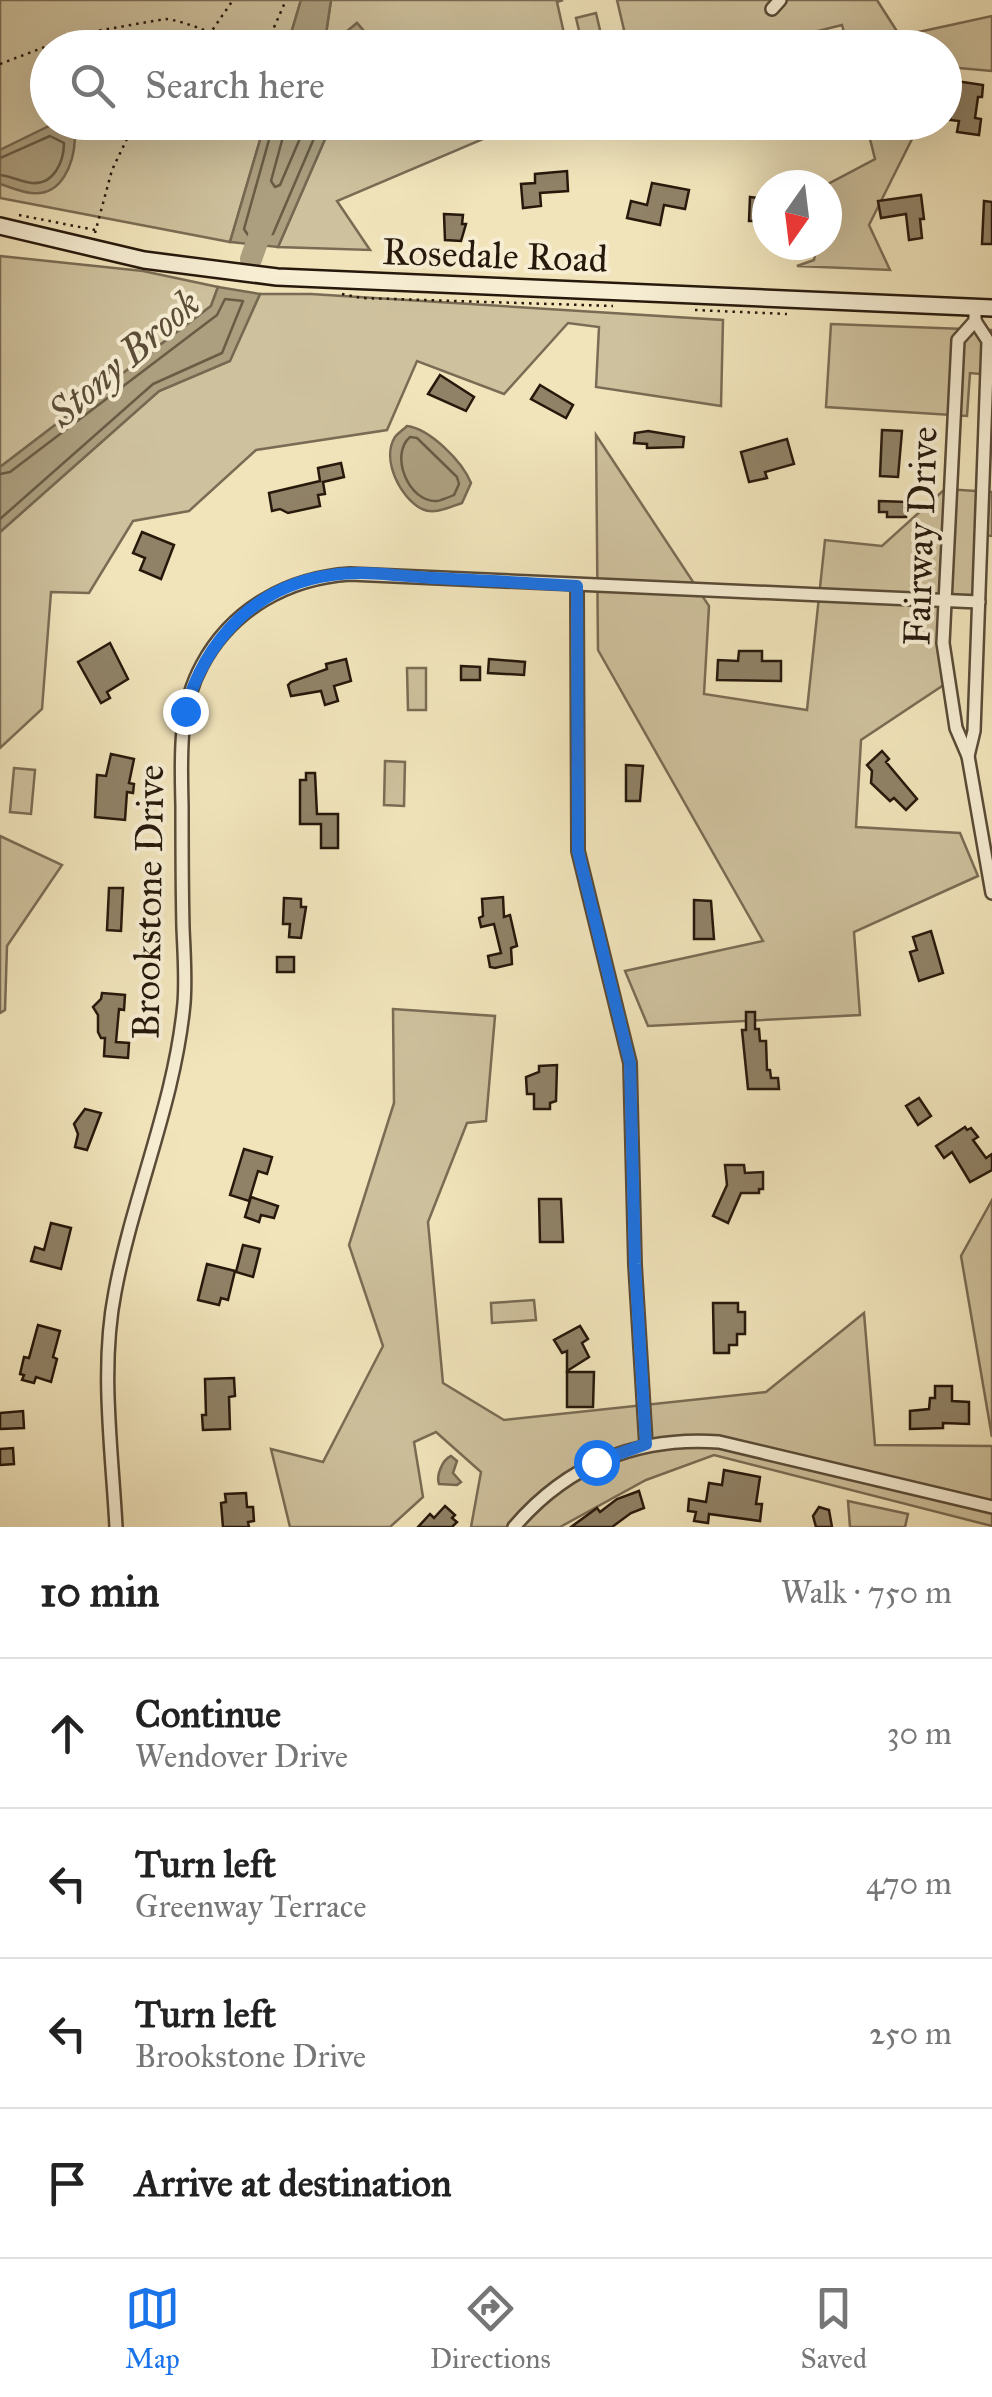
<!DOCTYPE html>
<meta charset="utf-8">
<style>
:root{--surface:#fff;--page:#f6f6f6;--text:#222;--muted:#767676;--line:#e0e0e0;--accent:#1a73e8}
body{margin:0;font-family:"IM FELL Great Primer",serif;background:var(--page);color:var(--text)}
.compass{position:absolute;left:752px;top:170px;width:90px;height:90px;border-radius:50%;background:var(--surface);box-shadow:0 10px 40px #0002;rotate:194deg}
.stop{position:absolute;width:30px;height:30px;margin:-22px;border:8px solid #1a73e8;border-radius:50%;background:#fff}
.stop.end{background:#1a73e8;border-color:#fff;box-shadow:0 2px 10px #0008}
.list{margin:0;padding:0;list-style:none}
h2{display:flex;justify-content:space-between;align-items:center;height:130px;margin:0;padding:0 40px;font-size:42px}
h2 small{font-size:32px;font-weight:400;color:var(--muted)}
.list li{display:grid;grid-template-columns:65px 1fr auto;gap:30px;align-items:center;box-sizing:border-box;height:150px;padding:0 40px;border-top:2px solid var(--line)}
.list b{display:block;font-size:38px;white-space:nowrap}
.list p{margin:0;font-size:32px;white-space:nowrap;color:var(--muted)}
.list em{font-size:32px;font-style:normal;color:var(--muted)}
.icon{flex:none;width:55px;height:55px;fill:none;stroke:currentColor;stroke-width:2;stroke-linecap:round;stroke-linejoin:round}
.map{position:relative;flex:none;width:992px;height:1527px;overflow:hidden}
.search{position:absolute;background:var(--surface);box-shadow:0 10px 40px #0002;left:30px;right:30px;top:30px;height:110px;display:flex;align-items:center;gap:25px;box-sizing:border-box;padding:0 35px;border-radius:55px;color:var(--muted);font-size:38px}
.sheet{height:730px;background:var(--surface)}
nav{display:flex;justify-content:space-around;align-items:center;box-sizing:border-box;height:140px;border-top:2px solid var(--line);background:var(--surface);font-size:28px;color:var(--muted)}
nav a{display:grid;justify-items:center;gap:5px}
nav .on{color:var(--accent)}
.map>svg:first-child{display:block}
.green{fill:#cec19d;stroke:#7a6c54;stroke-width:2.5}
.water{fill:#ac9f7f;stroke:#766951;stroke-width:2.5}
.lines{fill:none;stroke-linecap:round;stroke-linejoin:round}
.shore{stroke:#695c45;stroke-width:2.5}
.river{stroke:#ac9f7f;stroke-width:22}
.building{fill:#908267;stroke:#26180b;stroke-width:2.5}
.street-casing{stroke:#594b37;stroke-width:16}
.secondary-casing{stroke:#26180b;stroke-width:20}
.path{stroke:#26180b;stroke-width:2.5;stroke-dasharray:2.5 5;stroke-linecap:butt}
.street{stroke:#f6edd3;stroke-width:11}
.secondary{stroke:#f6edd3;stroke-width:15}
.route{stroke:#1a73e8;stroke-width:12}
.labels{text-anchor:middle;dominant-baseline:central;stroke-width:8;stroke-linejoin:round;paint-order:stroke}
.street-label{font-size:38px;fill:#26180b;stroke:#f6edd3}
.water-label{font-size:40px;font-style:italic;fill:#5c4e39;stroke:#f6edd3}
</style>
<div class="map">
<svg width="992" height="1527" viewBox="0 0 992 1527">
<rect width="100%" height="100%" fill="#f1e4bb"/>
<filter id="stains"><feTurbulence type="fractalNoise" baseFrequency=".002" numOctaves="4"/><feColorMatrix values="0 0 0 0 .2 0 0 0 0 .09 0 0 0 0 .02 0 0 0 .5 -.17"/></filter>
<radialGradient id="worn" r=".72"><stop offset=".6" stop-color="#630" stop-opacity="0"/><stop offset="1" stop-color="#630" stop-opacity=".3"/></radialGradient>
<g class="green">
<polygon points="0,0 301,0 287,47 48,48 48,122 265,123 230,242 0,198"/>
<polygon points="331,0 563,0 557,2 567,47 364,47 369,37 357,23 328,47 324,48"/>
<polygon points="617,0 877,0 900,36 992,16 992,71 948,67 945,74 944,48 848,47 842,25 753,47 727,47 712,36 700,47 628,47"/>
<polygon points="596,13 604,47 583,47 576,18"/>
<polygon points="332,123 509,123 495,134 337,201 370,250 278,247"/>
<polygon points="866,123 920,123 869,225 890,270 797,266 814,260 817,245 827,245 828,184 875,159"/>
<polygon points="0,256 143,271 218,287 211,306 0,467"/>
<polygon points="260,294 311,294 723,320 721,406 596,387 599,327 568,323 504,394 417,361 387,430 256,450 189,511 133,521 89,593 51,592 42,709 0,748 0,532 159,391 229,361"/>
<polygon points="831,324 992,330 992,375 970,373 967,416 826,407"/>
<polygon points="596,435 709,606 704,694 807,710 825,540 882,546 945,489 992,492 992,536 984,535 978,607 939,605 945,684 861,740 856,827 960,833 978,876 854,932 860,1015 648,1026 625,971 763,941 598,650"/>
<polygon points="407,668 426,668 426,710 408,710"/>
<polygon points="385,761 405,762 404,806 384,805"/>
<polygon points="14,768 35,770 31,814 10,812"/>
<polygon points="0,836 62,865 7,946 5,1010 0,1013"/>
<polygon points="393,1009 495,1016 486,1121 467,1123 428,1222 443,1383 504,1420 766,1392 864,1313 875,1445 992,1446 992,1526 714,1455 646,1480 560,1527 471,1527 481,1472 436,1432 414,1442 423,1497 390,1527 290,1527 271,1449 323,1462 383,1346 349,1245 394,1103"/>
<polygon points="992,1200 992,1437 961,1256"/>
<polygon points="534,1300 536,1320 492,1323 491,1303"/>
<polygon points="848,1501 908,1514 905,1527 850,1527"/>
</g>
<g class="water">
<polygon points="301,0 331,0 324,47 287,47"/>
<polygon points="357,23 369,37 364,47 328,47"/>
<polygon points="265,123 332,123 278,247 230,242"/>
<path d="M51 125 68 131 75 138C74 163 62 197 31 193 21 192 10 187 0 184V150Z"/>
<polygon points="218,287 260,294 230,361 159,391 0,532 0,467 211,306"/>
<path d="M407 426C430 429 462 461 471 483L462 503C449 507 435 515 422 509 400 498 381 459 395 437 398 433 403 430 407 426Z"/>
<path d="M451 1456 457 1461 453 1473 461 1482 457 1485 439 1484C436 1476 442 1460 451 1456Z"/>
</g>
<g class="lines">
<g class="shore">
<polyline points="274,122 244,229 248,235 273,234 321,122"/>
<polyline points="287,122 271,181 275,187 280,185 307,122"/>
<path d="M0 158 50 136 64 143C64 161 54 185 32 183 21 182 11 176 0 175"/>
<path d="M410 437 417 438 457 477 459 484 454 495C452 496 439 501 437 501 409 503 389 455 410 437Z"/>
<polyline points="0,474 10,472 217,315 225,299 243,301 222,353 153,384 0,519"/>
</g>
<polyline class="river" points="251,259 265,220"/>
</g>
<g class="building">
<polygon points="956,81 983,85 982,97 978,97 975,118 981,119 979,135 957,132 959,121 950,120"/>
<polygon points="567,171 568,191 540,193 541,206 523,208 521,184 535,183 535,174"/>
<polygon points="652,183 689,190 685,209 664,205 660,225 627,218 631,201 647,205"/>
<polygon points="921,195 924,219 920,219 922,238 909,240 906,214 881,218 878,201"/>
<polygon points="750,197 767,199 767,221 749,221"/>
<polygon points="984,201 992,202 992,244 982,244"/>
<polygon points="444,214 463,215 462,224 466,224 461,241 445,240"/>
<polygon points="440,375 474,397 466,411 428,394"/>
<polygon points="540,385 573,405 566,418 531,399"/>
<polygon points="882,430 902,431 898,477 880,476"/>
<polygon points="648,431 684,437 683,447 647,448 647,444 634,443 635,433"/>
<polygon points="787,439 794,464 765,472 767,478 749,482 741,452"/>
<polygon points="341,463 344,477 323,482 325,494 318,495 320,506 288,513 280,509 272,511 269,493 320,481 318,468"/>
<polygon points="879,501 907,502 906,517 887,517 887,512 879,512"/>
<polygon points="142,532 174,545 161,579 140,570 145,558 133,553"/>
<polygon points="110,643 128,679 107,692 110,698 101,703 78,662"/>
<polygon points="739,651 762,651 762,661 781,661 781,681 717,680 718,660 738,661"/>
<polygon points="346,659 351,681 334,686 338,701 325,705 321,691 291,696 288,685 291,682 327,669 326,664"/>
<polygon points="489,659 525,662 524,675 488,673"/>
<polygon points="461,666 480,667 480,680 461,680"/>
<polygon points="882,751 889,759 886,762 917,799 906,810 894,798 890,801 871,783 872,771 867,765"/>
<polygon points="111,754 134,759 129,783 134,784 133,793 127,792 125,820 95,817 97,775 106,776"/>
<polygon points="626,765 643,766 640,801 626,801"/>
<polygon points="306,773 315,773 317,814 338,814 338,848 321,848 321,824 300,824 300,780 306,780"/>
<polygon points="109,888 123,888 121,931 107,930"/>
<polygon points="503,897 504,917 510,915 517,946 511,948 512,964 495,968 490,967 488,956 501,953 494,924 481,927 479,918 483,916 482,899"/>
<polygon points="284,898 301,899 301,907 306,907 301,938 289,937 290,924 283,924"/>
<polygon points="694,900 711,901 714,939 694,939"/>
<polygon points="931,931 943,973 919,981 910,952 917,950 913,937"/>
<rect x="277" y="957" width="17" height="15"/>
<polygon points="102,993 125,995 124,1010 119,1009 116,1042 129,1043 128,1058 104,1056 105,1038 101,1038 98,1032 98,1015 93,1007 101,999"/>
<polygon points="746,1012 755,1012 755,1029 759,1029 760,1041 766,1041 767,1070 770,1070 771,1078 778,1078 779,1089 748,1089 742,1030 746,1030"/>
<polygon points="557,1065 556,1101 550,1103 550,1109 534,1109 534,1094 527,1094 526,1077 539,1072 539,1066"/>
<polygon points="919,1098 931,1116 918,1125 906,1106"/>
<polygon points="85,1109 101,1113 87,1150 75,1147 78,1134 74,1124"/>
<polygon points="965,1127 967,1130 971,1128 978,1137 973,1140 986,1158 992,1154 992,1170 970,1182 952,1152 944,1158 936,1146"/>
<polygon points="244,1149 272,1157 267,1174 258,1171 249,1201 230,1195"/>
<polygon points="725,1165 744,1165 745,1173 763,1172 763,1189 759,1189 759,1193 741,1193 728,1223 713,1216 727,1185"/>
<polygon points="251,1197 278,1206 274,1218 261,1215 259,1222 245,1217"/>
<polygon points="539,1199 561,1199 563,1242 540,1242"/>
<polygon points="51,1223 71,1228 61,1269 31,1261 35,1247 44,1250"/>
<polygon points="243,1245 260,1249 253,1277 236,1272"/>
<polygon points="207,1264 235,1271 228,1300 221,1298 219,1305 198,1300"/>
<polygon points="713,1303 738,1303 738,1312 745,1312 745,1334 737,1334 737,1345 729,1345 729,1353 714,1353"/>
<polygon points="38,1325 60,1331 53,1357 57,1359 51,1382 36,1377 34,1383 22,1380 24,1375 20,1374 24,1357 29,1358"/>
<polygon points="580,1326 588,1339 582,1343 589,1357 567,1371 567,1351 562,1353 554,1340"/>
<polygon points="567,1372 594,1372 593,1407 567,1407"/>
<polygon points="234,1378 235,1396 229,1397 230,1429 203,1430 202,1415 206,1415 205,1379"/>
<polygon points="935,1386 952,1386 952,1401 969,1402 969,1424 943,1423 943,1428 910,1429 910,1411 929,1409 930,1398 935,1398"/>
<polygon points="23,1411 24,1428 0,1429 0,1413"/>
<polygon points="13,1448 14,1464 0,1465 0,1449"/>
<polygon points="724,1470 760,1477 756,1504 762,1504 760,1521 709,1514 708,1523 694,1521 696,1512 688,1511 689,1499 706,1502 709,1483 722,1485"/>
<polygon points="639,1491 644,1508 631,1513 612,1527 571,1527 597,1508 600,1512 617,1499"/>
<polygon points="246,1493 247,1507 253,1507 254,1521 248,1522 249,1527 223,1527 221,1503 226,1502 225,1494"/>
<polygon points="445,1506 455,1515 452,1518 457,1522 452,1527 418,1527 430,1514 434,1518"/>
<polygon points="819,1507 829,1510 832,1527 816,1527 813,1516"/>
</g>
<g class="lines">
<defs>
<g id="street">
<polyline points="772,9 780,0"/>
<polyline points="975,308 975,321 958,340 943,643 956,728 968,756 992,893"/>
<polyline points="577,586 578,851 630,1063 635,1265 646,1445"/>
<polyline points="968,756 974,731 988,341 975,321"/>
<path d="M116 1527C112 1450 100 1368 115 1292 133 1195 175 1102 184 1003 186 978 184 953 183 928 182 887 182 846 182 806 181 757 178 709 202 665 232 609 288 578 350 574L979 602"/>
<path d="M514 1527C567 1465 637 1436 719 1442L992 1507"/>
</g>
<polyline id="secondary" points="0,226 144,260 277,277 992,308"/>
</defs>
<use href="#street" class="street-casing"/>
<use href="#secondary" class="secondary-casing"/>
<g class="path">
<polyline points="200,48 233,0"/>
<polyline points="265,48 286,0"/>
<path d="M0 64 79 34 165 19C185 20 227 40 249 48"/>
<polyline points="19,215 95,230"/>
<polyline points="95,233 112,170 135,122"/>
<polyline points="342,294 362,298 613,306"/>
<polyline points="695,310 787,314"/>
</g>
<use href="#street" class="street"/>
<use href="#secondary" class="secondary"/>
</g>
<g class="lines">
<path class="route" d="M185 711C205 640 256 585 332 575 365 570 399 576 432 578 480 580 528 583 577 586L578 851 630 1063 635 1264 646 1444 596 1462"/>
</g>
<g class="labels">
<g class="street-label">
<text transform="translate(495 255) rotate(2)">Rosedale Road</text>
<text transform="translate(920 536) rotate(-88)">Fairway Drive</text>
<text transform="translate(148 902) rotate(-89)">Brookstone Drive</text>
</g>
<g class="water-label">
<text transform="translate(124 358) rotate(-41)">Stony Brook</text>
</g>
</g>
<rect width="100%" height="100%" filter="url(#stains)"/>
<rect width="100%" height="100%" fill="url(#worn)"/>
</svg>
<svg class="compass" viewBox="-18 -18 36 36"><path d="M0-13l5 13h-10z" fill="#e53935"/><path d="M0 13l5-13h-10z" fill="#767676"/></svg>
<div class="stop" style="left:596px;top:1462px"></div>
<div class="stop end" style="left:185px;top:711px"></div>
<div class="search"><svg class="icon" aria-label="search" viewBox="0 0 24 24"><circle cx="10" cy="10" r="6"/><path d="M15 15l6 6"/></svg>Search here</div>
</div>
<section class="sheet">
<h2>10 min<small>Walk · 750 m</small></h2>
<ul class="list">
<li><svg class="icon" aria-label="ahead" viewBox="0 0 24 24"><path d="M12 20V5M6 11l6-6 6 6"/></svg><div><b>Continue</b><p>Wendover Drive</p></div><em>30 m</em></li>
<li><svg class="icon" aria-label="left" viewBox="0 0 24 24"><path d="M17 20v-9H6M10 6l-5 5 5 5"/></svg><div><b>Turn left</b><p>Greenway Terrace</p></div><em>470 m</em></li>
<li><svg class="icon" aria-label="left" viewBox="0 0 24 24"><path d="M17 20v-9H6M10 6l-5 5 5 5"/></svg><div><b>Turn left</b><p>Brookstone Drive</p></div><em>250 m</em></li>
<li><svg class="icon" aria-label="arrive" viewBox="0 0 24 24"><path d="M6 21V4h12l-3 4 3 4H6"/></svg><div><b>Arrive at destination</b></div></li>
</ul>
</section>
<nav>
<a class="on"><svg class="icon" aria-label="map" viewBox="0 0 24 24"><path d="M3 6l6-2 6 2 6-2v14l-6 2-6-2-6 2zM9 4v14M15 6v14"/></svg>Map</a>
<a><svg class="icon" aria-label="directions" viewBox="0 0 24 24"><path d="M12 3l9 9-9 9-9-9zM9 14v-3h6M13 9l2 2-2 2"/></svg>Directions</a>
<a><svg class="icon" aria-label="saved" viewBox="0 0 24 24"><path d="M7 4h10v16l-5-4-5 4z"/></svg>Saved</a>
</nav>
